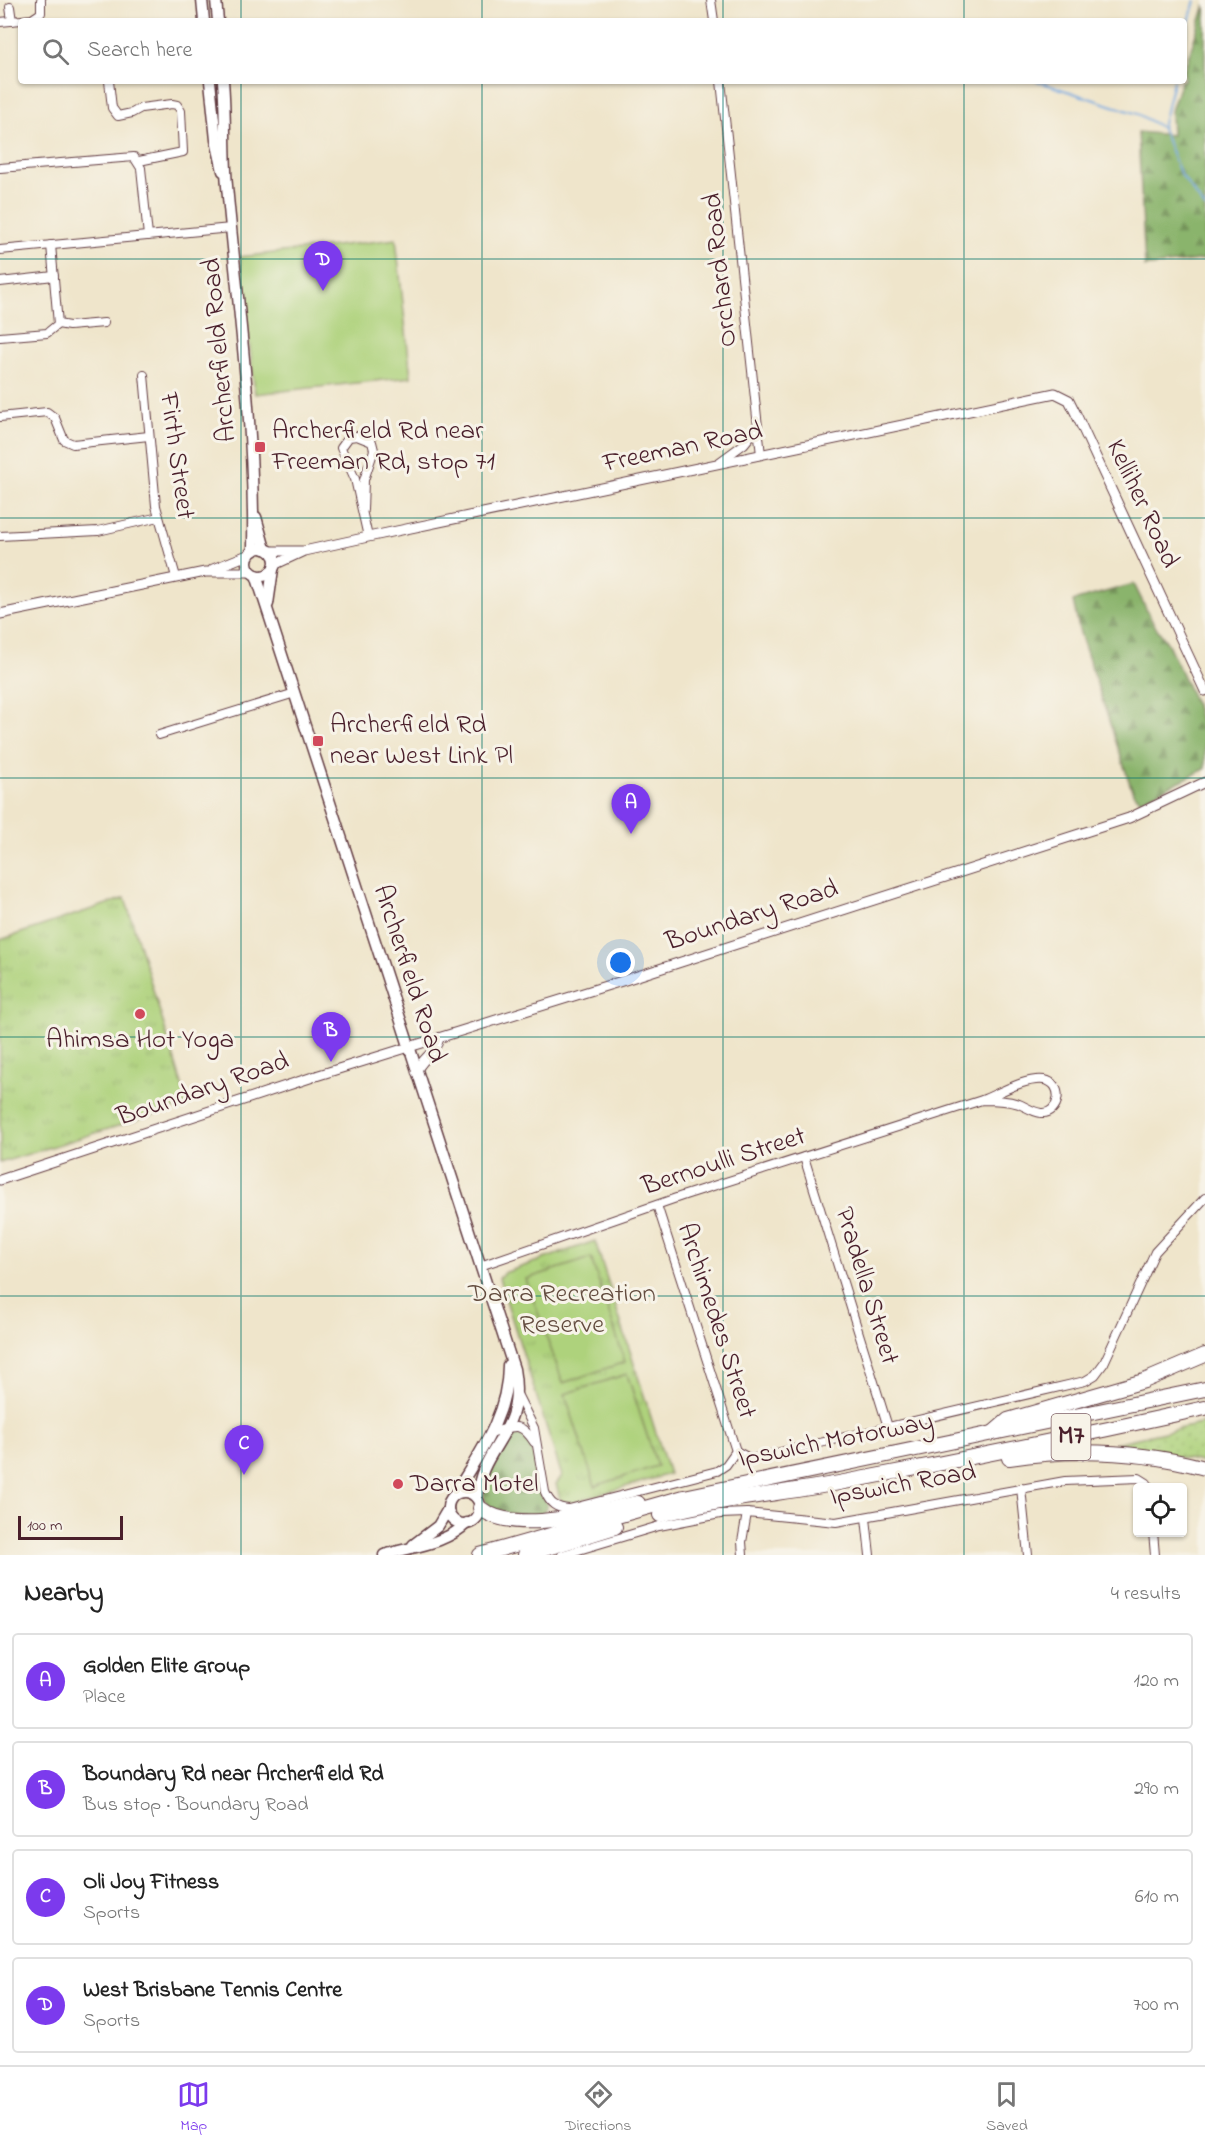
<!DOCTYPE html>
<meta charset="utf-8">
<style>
:root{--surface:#fff;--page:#f2f2f2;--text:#222;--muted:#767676;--line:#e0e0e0;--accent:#7c3aed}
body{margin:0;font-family:"Indie Flower",sans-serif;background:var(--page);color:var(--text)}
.controls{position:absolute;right:18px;bottom:18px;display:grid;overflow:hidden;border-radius:6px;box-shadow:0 2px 4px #0004}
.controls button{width:54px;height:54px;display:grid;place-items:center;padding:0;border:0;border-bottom:2px solid var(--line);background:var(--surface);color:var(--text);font:30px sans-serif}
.scale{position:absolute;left:18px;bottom:15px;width:105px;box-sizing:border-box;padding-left:6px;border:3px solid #4a1f2b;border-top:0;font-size:16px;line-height:21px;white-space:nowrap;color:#4a1f2b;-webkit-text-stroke:4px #f7f3e8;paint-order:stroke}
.you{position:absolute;left:621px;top:963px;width:21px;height:21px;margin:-15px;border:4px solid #fff;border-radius:50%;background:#1a73e8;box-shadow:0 0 0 9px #1a73e833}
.badge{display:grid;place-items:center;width:39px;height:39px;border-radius:50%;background:var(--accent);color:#fff;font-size:20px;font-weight:700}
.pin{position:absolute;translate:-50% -50px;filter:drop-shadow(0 2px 3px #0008)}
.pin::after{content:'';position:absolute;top:32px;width:21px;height:18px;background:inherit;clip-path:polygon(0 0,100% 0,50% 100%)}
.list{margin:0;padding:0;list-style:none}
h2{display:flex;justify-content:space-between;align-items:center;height:78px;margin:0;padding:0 24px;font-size:26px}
h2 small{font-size:20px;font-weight:400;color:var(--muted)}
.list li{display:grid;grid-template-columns:39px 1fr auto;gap:18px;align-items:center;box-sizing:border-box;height:96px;margin:0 12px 12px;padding:0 12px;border:2px solid var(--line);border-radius:6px}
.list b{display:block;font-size:22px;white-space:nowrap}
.list p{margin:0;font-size:20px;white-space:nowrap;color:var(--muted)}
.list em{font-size:20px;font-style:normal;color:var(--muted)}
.icon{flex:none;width:33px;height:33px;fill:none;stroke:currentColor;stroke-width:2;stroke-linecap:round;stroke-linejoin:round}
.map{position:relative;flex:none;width:1205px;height:1555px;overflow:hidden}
.search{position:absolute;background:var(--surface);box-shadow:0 2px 4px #0004;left:18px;right:18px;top:18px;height:66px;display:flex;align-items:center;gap:15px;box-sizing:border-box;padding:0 21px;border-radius:6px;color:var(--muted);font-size:22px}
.sheet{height:510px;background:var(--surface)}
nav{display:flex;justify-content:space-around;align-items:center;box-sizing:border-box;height:84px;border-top:2px solid var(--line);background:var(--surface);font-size:16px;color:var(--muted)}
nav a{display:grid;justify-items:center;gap:3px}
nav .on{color:var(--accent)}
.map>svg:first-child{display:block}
.grass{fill:url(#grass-dots);stroke:#7c7854;stroke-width:1.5}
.forest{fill:url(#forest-firs);stroke:#6a6a4c;stroke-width:1.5}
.park{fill:url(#park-tufts);stroke:#7c7854;stroke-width:1.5}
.pitch{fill:#aed27c;stroke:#7c7854;stroke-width:1.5}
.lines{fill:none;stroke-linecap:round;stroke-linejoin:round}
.stream{stroke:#73a8e0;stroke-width:2}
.minor-casing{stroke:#633d43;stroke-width:10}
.tertiary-casing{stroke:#633d43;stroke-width:11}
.secondary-casing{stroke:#633d43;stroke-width:13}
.motorway-casing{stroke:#633d43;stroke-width:16}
.minor{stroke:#fff;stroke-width:8}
.tertiary{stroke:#fff;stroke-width:9}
.secondary{stroke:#fff;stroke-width:10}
.motorway{stroke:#fff;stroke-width:14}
.grid{fill:none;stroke:#0f766e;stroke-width:1.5;stroke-opacity:0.55}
.poi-dot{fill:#d1495b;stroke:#f7f3e8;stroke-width:2}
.labels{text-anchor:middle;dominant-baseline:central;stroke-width:6;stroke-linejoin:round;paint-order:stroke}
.shield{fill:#f7f3e8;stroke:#7e5f64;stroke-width:1.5}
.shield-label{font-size:26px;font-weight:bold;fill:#4a1f2b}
.street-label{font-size:27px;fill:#4a1f2b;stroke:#f7f3e8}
.poi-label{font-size:27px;fill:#4a1f2b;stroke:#f7f3e8;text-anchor:start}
.park-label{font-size:27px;fill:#634c3f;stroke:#f7f3e8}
</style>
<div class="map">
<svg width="1205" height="1555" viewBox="0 0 1205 1555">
<defs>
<pattern id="grass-dots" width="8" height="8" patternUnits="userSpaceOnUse" patternTransform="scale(1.5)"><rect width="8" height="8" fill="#aed27c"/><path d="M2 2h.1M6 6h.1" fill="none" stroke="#97b46b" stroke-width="1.8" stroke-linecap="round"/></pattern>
<pattern id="forest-firs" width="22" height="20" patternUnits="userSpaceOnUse" patternTransform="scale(1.5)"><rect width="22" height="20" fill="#8ab46c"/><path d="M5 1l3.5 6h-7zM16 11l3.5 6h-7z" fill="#739259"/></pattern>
<pattern id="park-tufts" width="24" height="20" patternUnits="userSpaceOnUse" patternTransform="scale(1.5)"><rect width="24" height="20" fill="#aed27c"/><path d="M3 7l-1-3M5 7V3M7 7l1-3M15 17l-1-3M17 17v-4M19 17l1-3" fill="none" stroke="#97b46b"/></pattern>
</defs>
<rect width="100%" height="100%" fill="#f7f3e8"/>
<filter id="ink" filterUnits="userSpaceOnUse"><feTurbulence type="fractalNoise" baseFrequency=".0167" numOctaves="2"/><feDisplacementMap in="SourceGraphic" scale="12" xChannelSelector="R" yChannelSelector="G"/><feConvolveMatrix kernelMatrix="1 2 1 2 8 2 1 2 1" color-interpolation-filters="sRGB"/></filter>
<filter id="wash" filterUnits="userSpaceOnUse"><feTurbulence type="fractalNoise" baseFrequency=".008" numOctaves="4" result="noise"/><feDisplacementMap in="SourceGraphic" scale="24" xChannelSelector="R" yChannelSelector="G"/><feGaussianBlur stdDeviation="1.35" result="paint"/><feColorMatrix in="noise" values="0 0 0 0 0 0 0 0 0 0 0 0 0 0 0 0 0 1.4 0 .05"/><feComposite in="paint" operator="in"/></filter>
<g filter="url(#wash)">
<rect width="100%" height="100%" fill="#efe5cb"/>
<polygon class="grass" points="1205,1423 1205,1463 1115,1443"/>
<g class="forest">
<polygon points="1205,5 1205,259 1145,267 1138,132 1172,135 1171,111 1181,81 1184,81 1184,71"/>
<polygon points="1134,584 1153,623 1168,644 1196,705 1205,739 1205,769 1141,800 1133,793 1080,633 1073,601"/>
<path d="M513 1431 530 1440 547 1506 542 1514C458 1520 480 1480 513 1431Z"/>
</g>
<g class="park">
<polygon points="125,898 188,1104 0,1163 0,940"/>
<polygon points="595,1241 669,1474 567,1504 560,1499 556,1484 562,1476 499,1278 504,1273"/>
</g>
<g class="pitch">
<polygon points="396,239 411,377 255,394 240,257"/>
<polygon points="591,1258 625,1362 563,1383 526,1279"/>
<polygon points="627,1374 657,1466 595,1486 565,1394"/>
</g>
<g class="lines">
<g class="stream">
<polyline points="1184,40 1195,0"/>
<polyline points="1036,81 1138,114 1162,128"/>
<polyline points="1173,81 1162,128 1180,173 1205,208"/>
</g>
</g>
</g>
<g filter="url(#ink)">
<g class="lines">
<defs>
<g id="minor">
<polyline points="711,0 714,21"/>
<polyline points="10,7 12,21"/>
<polyline points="0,22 32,19 41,13 41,0"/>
<polyline points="109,81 112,108 118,116 132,113 141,108 172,104 177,105 181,111 183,152 139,161"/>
<polyline points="721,81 761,455"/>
<polyline points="0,168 134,157 141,168 148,236"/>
<polyline points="0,250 231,228"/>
<polyline points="0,282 54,276"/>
<polyline points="58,324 69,326 104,323"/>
<polyline points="0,337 47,333 58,324 51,245"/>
<polyline points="144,375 156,506 176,577"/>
<polyline points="0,417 47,412 55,418 64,440 73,444 149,436"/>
<polyline points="718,463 744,444 758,427"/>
<polyline points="363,510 364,480 374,450 372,442 357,436 349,437 341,448 355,479 368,537"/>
<polyline points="0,536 98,531 159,517"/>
<polyline points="159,735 295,693"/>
<polyline points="804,1157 888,1427"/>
<polyline points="657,1205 736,1451"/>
<path d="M480 1266 685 1195 982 1100C1000 1093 1024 1078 1044 1080 1065 1083 1060 1115 1041 1113 1033 1112 1026 1107 1019 1104 1007 1100 995 1100 982 1100"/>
<path d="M517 1394 534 1428 545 1492C550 1504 556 1508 569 1509L717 1471 726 1465 736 1451"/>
<path d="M493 1432C513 1428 519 1419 534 1442"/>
<polyline points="736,1451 751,1459 1085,1381 1095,1375 1104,1363 1155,1252 1205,1198"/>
<polyline points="1021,1488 1028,1555"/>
<polyline points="866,1518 870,1555"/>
<polyline points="1153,1532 1155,1555"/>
<polyline points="562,1555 659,1526 720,1514 747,1513 836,1522 1065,1481 1139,1478 1147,1483 1148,1488"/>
<polyline points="743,1555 742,1542 747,1513"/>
</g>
<g id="tertiary">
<polyline points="269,551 302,551"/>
<polyline points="274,565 304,551 368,537 1055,393 1069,400 1076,414 1205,691"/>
<polyline points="213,569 250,554"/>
<polyline points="0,614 205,572 252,572"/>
<path d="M416 1072C422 1058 436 1053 439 1038"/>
<polyline points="0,1180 319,1075 622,981 1129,818 1205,782"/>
</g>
<g id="secondary">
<polyline points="202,0 204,21"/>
<polyline points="216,0 218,21"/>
<polyline points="210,81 216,140 223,171"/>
<path d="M223 81C226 116 224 151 227 186 238 307 255 429 253 551"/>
<polyline points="256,517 265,549"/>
<circle cx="261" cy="562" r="14"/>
<path d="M256 575 514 1369C526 1435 480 1445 477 1498"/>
<polyline points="268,604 273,569"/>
<circle cx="464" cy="1508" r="16"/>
<path d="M454 1495C479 1454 508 1416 508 1365"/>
<polyline points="413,1545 438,1526 448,1509"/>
<path d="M384 1555C413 1546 444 1545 467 1523"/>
</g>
<g id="motorway">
<polyline points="994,1432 1008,1420 1144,1381 1205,1355"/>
<path d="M1009 1458C1075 1448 1141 1451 1205 1468"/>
<path d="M480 1508C516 1537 596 1511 638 1503"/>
<path d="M660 1515C719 1499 779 1494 839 1483 961 1460 1083 1435 1205 1408"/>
<polyline points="480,1555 684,1497 1205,1389"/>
<polyline points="525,1555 615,1527"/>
</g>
</defs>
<use href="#minor" class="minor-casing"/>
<use href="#tertiary" class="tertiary-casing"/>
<use href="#secondary" class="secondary-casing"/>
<use href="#motorway" class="motorway-casing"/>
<use href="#minor" class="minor"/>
<use href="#tertiary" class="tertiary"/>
<use href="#secondary" class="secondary"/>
<use href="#motorway" class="motorway"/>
</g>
</g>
<path class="grid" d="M241 0V21M482 0V21M723 0V21M964 0V21M241 81V1555M482 81V1555M723 81V1555M964 81V1555M0 259H1205M0 518H1205M0 778H1205M0 1037H1205M0 1296H1205"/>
<g class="poi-dot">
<rect x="254" y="441" width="12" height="12" rx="3"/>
<rect x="312" y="735" width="12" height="12" rx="3"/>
<circle cx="140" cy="1014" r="6"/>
<circle cx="398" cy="1484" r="6"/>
</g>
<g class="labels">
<rect class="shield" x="1051.5" y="1414" width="39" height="46" rx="4.5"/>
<g class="shield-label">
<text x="1071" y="1437">M7</text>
</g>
<g class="street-label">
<text transform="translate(721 270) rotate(-96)">Orchard Road</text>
<text transform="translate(220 350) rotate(-95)">Archerfield Road</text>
<text transform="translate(683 448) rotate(-12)">Freeman Road</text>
<text transform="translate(176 456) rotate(82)">Firth Street</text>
<text transform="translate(1142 504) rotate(65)">Kelliher Road</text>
<text transform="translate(752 916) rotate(-18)">Boundary Road</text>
<text transform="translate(409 974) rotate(72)">Archerfield Road</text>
<text transform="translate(203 1090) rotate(-19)">Boundary Road</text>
<text transform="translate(724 1162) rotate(-18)">Bernoulli Street</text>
<text transform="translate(866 1286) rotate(73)">Pradella Street</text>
<text transform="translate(716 1321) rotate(72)">Archimedes Street</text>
<text transform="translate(836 1441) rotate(-11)">Ipswich Motorway</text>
<text transform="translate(903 1485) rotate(-10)">Ipswich Road</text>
</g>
<g class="poi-label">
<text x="272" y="431">Archerfield Rd near<tspan x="272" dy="31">Freeman Rd, stop 71</tspan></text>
<text x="330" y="725">Archerfield Rd<tspan x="330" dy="31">near West Link Pl</tspan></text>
<text x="140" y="1040" text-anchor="middle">Ahimsa Hot Yoga</text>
<text x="410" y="1484">Darra Motel</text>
</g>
<g class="park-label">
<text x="562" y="1294">Darra Recreation<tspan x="562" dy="31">Reserve</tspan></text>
</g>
</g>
</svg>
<div class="controls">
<button><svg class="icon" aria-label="locate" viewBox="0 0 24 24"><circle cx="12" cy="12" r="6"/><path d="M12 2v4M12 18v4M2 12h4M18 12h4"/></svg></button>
</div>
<div class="scale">100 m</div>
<div class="you"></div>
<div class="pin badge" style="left:631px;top:834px">A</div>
<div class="pin badge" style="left:331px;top:1062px">B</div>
<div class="pin badge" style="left:244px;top:1475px">C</div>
<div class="pin badge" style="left:323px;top:291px">D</div>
<div class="search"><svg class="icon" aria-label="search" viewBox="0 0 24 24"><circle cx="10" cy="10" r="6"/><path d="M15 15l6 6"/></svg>Search here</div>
</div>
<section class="sheet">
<h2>Nearby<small>4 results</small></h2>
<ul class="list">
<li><span class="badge">A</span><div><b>Golden Elite Group</b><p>Place</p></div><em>120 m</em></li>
<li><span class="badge">B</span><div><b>Boundary Rd near Archerfield Rd</b><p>Bus stop · Boundary Road</p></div><em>290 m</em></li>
<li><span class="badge">C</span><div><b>Oli Joy Fitness</b><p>Sports</p></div><em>610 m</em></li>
<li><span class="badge">D</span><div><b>West Brisbane Tennis Centre</b><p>Sports</p></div><em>700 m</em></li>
</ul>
</section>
<nav>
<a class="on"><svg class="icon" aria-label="map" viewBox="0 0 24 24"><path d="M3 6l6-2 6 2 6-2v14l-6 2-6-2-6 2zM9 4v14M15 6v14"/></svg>Map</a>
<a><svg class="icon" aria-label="directions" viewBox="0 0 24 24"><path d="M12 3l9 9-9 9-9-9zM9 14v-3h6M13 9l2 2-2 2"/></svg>Directions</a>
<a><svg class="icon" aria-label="saved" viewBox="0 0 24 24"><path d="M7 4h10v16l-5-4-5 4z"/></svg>Saved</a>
</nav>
